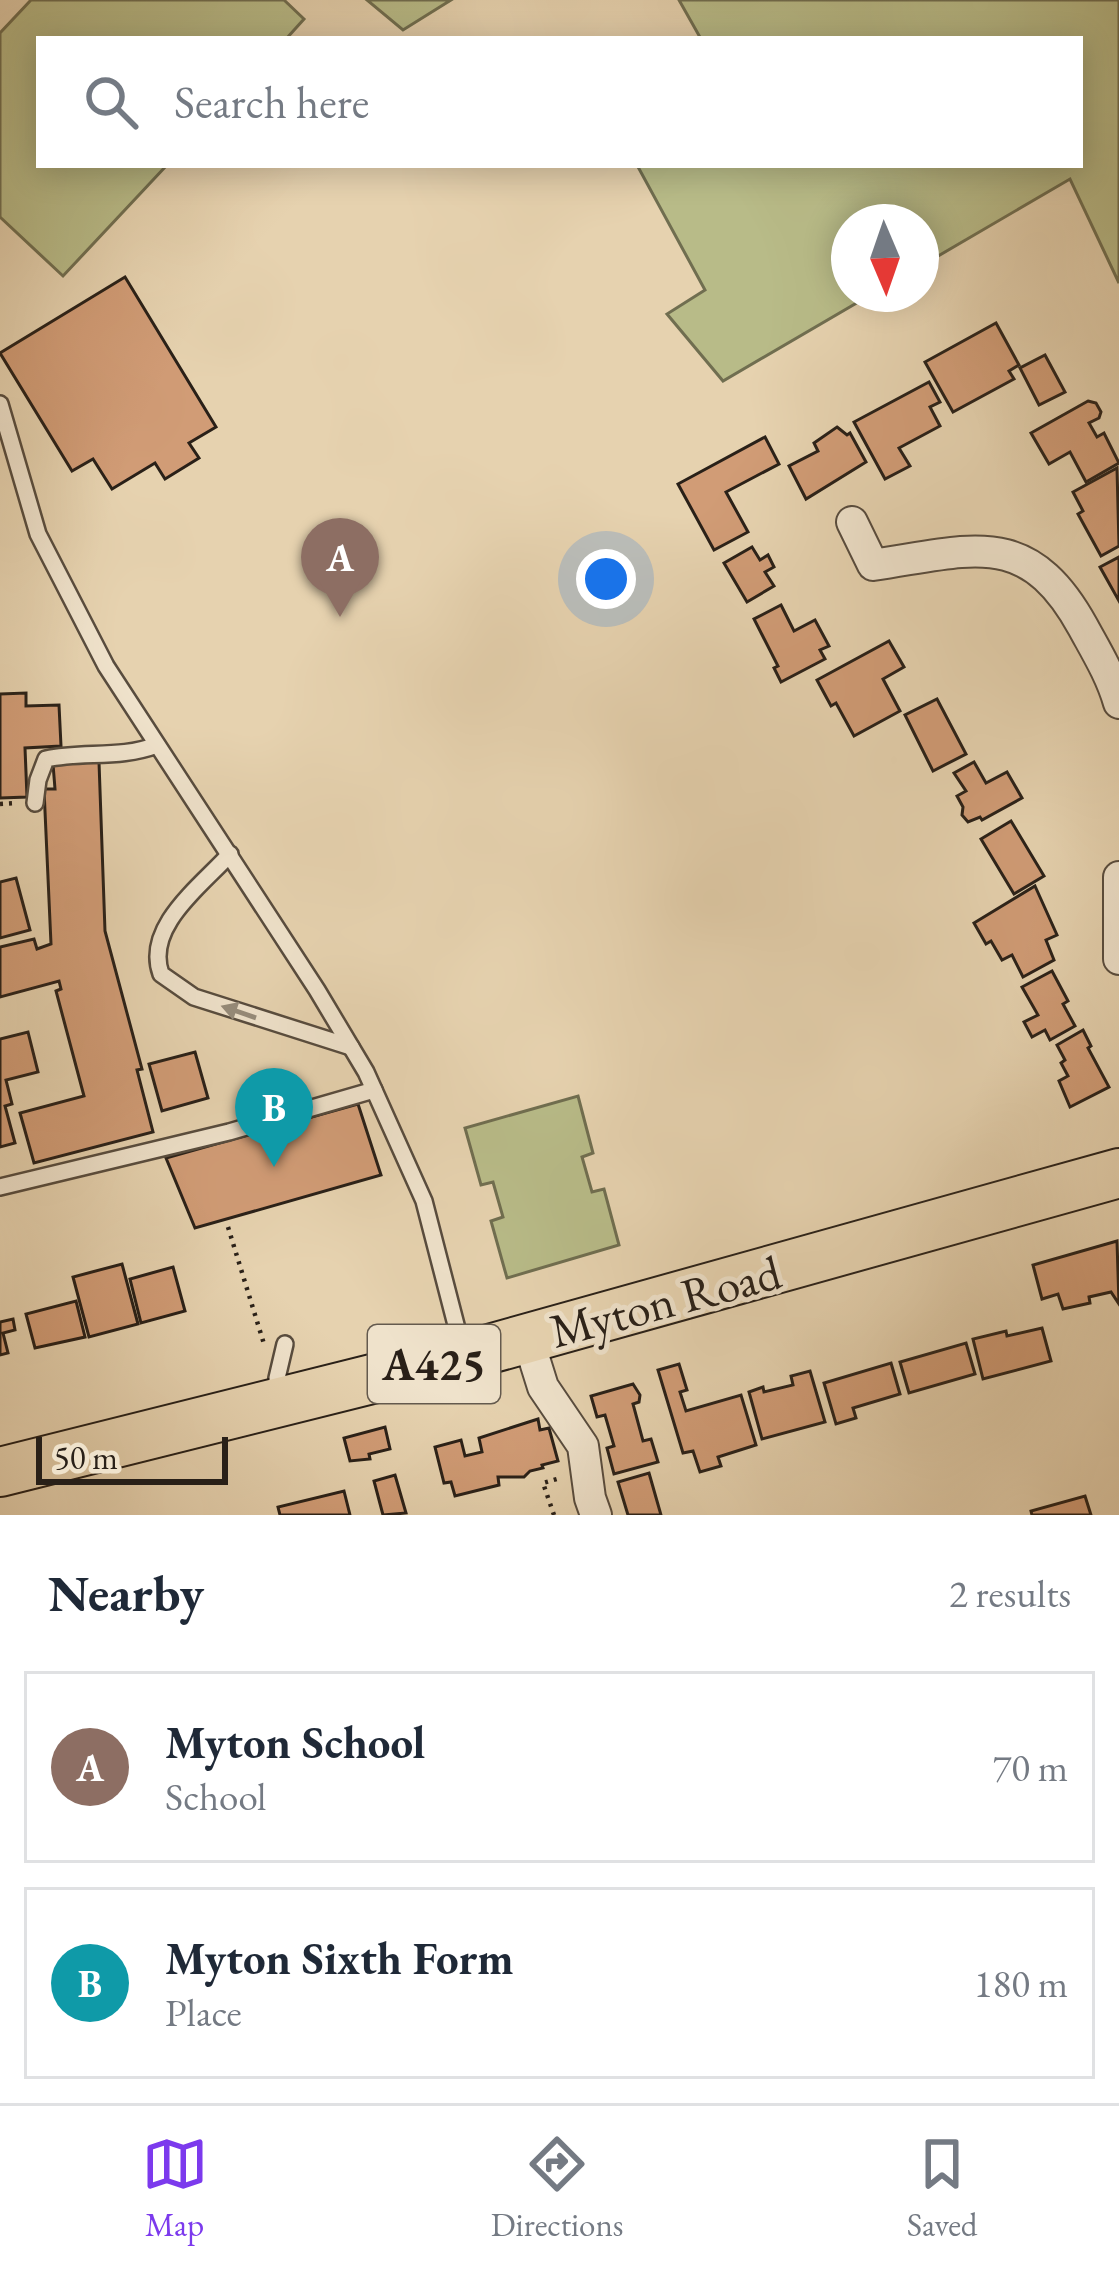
<!DOCTYPE html>
<style>
:root{--surface:#fff;--page:#f6f6f7;--text:#1f2937;--muted:#747a83;--line:#e0e1e3;--accent:#7c3aed}
body{margin:0;font-family:"EB Garamond",serif;background:var(--page);color:var(--text)}
.compass{position:absolute;left:831px;top:204px;width:108px;height:108px;border-radius:50%;background:var(--surface);box-shadow:0 6px 30px #0003;rotate:178deg}
.scale{position:absolute;left:36px;bottom:30px;width:192px;box-sizing:border-box;padding-left:12px;border:6px solid #292018;border-top:0;font-size:33px;line-height:42px;white-space:nowrap;color:#292018;-webkit-text-stroke:9px #efe2cb;paint-order:stroke}
.you{position:absolute;left:606px;top:579px;width:42px;height:42px;margin:-30px;border:9px solid #fff;border-radius:50%;background:#1a73e8;box-shadow:0 0 0 18px #1a73e833}
.badge{display:grid;place-items:center;width:78px;height:78px;border-radius:50%;background:var(--accent);color:#fff;font-size:39px;font-weight:700}
.pin{position:absolute;translate:-50% -99px;filter:drop-shadow(0 3px 6px #0008)}
.pin::after{content:'';position:absolute;top:63px;width:42px;height:36px;background:inherit;clip-path:polygon(0 0,100% 0,50% 100%)}
.list{margin:0;padding:0;list-style:none}
h2{display:flex;justify-content:space-between;align-items:center;height:156px;margin:0;padding:0 48px;font-size:51px}
h2 small{font-size:39px;font-weight:400;color:var(--muted)}
.list li{display:grid;grid-template-columns:78px 1fr auto;gap:36px;align-items:center;box-sizing:border-box;height:192px;margin:0 24px 24px;padding:0 24px;border:3px solid var(--line);border-radius:0px}
.list b{display:block;font-size:45px;white-space:nowrap}
.list p{margin:0;font-size:39px;white-space:nowrap;color:var(--muted)}
.list em{font-size:39px;font-style:normal;color:var(--muted)}
.icon{flex:none;width:66px;height:66px;fill:none;stroke:currentColor;stroke-width:2;stroke-linecap:round;stroke-linejoin:round}
.map{position:relative;flex:none;width:1119px;height:1515px;overflow:hidden}
.search{position:absolute;background:var(--surface);box-shadow:0 6px 30px #0003;left:36px;right:36px;top:36px;height:132px;display:flex;align-items:center;gap:30px;box-sizing:border-box;padding:0 42px;border-radius:0px;color:var(--muted);font-size:45px}
.sheet{height:588px;background:var(--surface)}
nav{display:flex;justify-content:space-around;align-items:center;box-sizing:border-box;height:168px;border-top:3px solid var(--line);background:var(--surface);font-size:33px;color:var(--muted)}
nav a{display:grid;justify-items:center;gap:6px}
nav .on{color:var(--accent)}
.map>svg:first-child{display:block}
.green{fill:#b8bb88;stroke:#706e50;stroke-width:3}
.building{fill:#d19c76;stroke:#292018;stroke-width:3}
.lines{fill:none;stroke-linecap:round;stroke-linejoin:round}
.service-casing{stroke:#584c3e;stroke-width:20}
.minor-casing{stroke:#584c3e;stroke-width:34}
.primary-casing{stroke:#292018;stroke-width:52}
.path{stroke:#292018;stroke-width:4.5;stroke-dasharray:3 6;stroke-linecap:butt}
.service{stroke:#efe2cb;stroke-width:15}
.minor{stroke:#efe2cb;stroke-width:30}
.primary{stroke:#e6d2af;stroke-width:48}
.oneway{fill:#968b7a}
.labels{text-anchor:middle;dominant-baseline:central;stroke-width:10;stroke-linejoin:round;paint-order:stroke}
.shield{fill:#efe2cb;stroke:#645a4e;stroke-width:3}
.shield-label{font-size:45px;font-weight:bold;fill:#292018}
.street-label{font-size:48px;fill:#292018;stroke:#efe2cb}
</style>
<div class="map">
<svg width="1119" height="1515" viewBox="0 0 1119 1515">
<rect width="100%" height="100%" fill="#e6d2af"/>
<filter id="stains"><feTurbulence type="fractalNoise" baseFrequency=".00167" numOctaves="4"/><feColorMatrix values="0 0 0 0 .2 0 0 0 0 .09 0 0 0 0 .02 0 0 0 .5 -.17"/></filter>
<radialGradient id="worn" r=".72"><stop offset=".6" stop-color="#630" stop-opacity="0"/><stop offset="1" stop-color="#630" stop-opacity=".3"/></radialGradient>
<g class="green">
<polygon points="31,0 284,0 304,19 286,39 39,39 39,165 167,165 63,276 0,217 0,33"/>
<polygon points="367,0 451,0 403,30"/>
<polygon points="679,0 1119,0 1119,283 1070,179 921,266 921,222 849,222 849,294 872,294 723,381 667,314 705,290 637,165 1080,165 1080,39 701,39"/>
<polygon points="578,1096 593,1153 582,1157 592,1192 604,1189 619,1245 507,1278 491,1221 503,1217 493,1182 481,1185 465,1128"/>
</g>
<g class="building">
<polygon points="125,277 216,427 189,443 199,458 165,479 155,463 112,489 93,459 72,471 0,353"/>
<polygon points="996,323 1019,365 1009,371 1014,379 953,412 925,362"/>
<polygon points="1045,355 1065,392 1039,405 1020,368"/>
<polygon points="929,382 940,402 930,407 940,426 899,448 910,466 885,479 854,422"/>
<polygon points="1088,401 1096,403 1101,412 1099,418 1089,423 1097,437 1104,433 1119,463 1086,482 1070,452 1049,464 1031,433"/>
<polygon points="837,427 847,435 850,433 866,462 806,499 789,466 818,451 814,443"/>
<polygon points="765,437 779,464 726,492 748,532 714,550 678,484"/>
<polygon points="1117,468 1119,546 1101,556 1078,514 1083,511 1073,492"/>
<polygon points="752,547 760,560 768,555 774,567 765,572 774,586 747,602 724,563"/>
<polygon points="1119,557 1119,601 1100,567"/>
<polygon points="781,605 794,631 815,620 829,646 820,650 825,659 781,682 774,668 778,666 754,619"/>
<polygon points="889,641 904,667 883,679 900,711 854,736 836,703 831,706 817,680"/>
<polygon points="26,693 26,706 59,705 61,746 25,748 27,797 0,798 0,694"/>
<polygon points="937,699 966,754 933,771 905,715"/>
<polygon points="99,762 105,931 142,1069 137,1070 153,1132 34,1163 20,1113 84,1096 56,991 61,989 59,981 0,997 0,947 34,939 37,949 51,944 44,789 55,789 53,764"/>
<polygon points="974,762 986,783 1007,772 1022,798 982,820 980,817 968,822 962,815 963,807 957,796 966,791 954,773"/>
<polygon points="1011,821 1044,876 1014,894 981,839"/>
<polygon points="16,878 30,930 0,938 0,882"/>
<polygon points="1035,886 1057,935 1046,940 1054,960 1023,977 1012,955 1002,960 991,941 986,944 974,923"/>
<polygon points="1052,971 1068,1001 1063,1004 1075,1026 1050,1040 1045,1030 1032,1037 1024,1022 1038,1015 1022,987"/>
<polygon points="1083,1030 1091,1046 1088,1048 1109,1087 1070,1107 1059,1081 1068,1076 1061,1063 1065,1060 1057,1045"/>
<polygon points="28,1032 38,1072 6,1080 12,1104 5,1106 15,1143 0,1147 0,1039"/>
<polygon points="195,1052 208,1098 162,1111 149,1064"/>
<polygon points="358,1104 381,1175 195,1228 166,1158"/>
<polygon points="1117,1241 1119,1304 1111,1292 1089,1297 1090,1303 1063,1309 1058,1294 1042,1299 1033,1265"/>
<polygon points="122,1264 138,1324 89,1337 73,1277"/>
<polygon points="173,1267 185,1311 141,1323 130,1279"/>
<polygon points="76,1301 85,1337 35,1348 26,1314"/>
<polygon points="13,1319 15,1330 3,1333 8,1353 0,1355 0,1322"/>
<polygon points="1042,1328 1051,1361 983,1379 973,1339 1006,1331 1007,1336"/>
<polygon points="966,1343 975,1374 909,1393 900,1362"/>
<polygon points="891,1363 900,1394 853,1408 856,1418 836,1424 824,1383"/>
<polygon points="679,1364 687,1390 680,1392 686,1411 741,1395 756,1445 718,1457 721,1466 700,1472 693,1451 683,1453 658,1370"/>
<polygon points="810,1371 825,1422 762,1439 749,1392 763,1387 764,1392 793,1385 791,1376"/>
<polygon points="633,1384 640,1395 639,1402 633,1404 643,1441 651,1439 658,1462 614,1474 607,1448 614,1446 605,1415 597,1417 591,1396"/>
<polygon points="538,1419 540,1430 549,1428 558,1461 542,1465 543,1468 530,1471 524,1477 498,1477 499,1485 455,1496 451,1482 444,1483 435,1447 461,1440 465,1456 482,1452 479,1438"/>
<polygon points="385,1427 390,1449 369,1454 370,1459 350,1461 344,1438"/>
<polygon points="649,1473 661,1515 628,1515 618,1482"/>
<polygon points="395,1475 406,1513 383,1515 374,1481"/>
<polygon points="344,1491 350,1515 280,1515 278,1507"/>
<polygon points="1085,1496 1091,1515 1032,1515 1031,1511"/>
</g>
<g class="lines">
<defs>
<g id="service">
<polyline points="0,404 38,534 106,666 317,990 366,1072 424,1201 462,1348"/>
<path d="M35 803 38 780 46 759C84 751 120 759 157 745"/>
<path d="M230 854C201 886 144 927 161 974L194 997 351 1047"/>
<polyline points="0,1187 229,1132 374,1090"/>
<polyline points="278,1395 277,1378 285,1344"/>
</g>
<g id="minor">
<path d="M852 522 873 565C970 551 1027 525 1083 627 1096 651 1111 675 1119 703"/>
<polyline points="1119,877 1119,959"/>
<polyline points="528,1339 543,1387 583,1446 590,1498 596,1515"/>
</g>
<polyline id="primary" points="0,1472 464,1356 1119,1173"/>
</defs>
<use href="#service" class="service-casing"/>
<use href="#minor" class="minor-casing"/>
<use href="#primary" class="primary-casing"/>
<g class="path">
<polyline points="0,804 17,803"/>
<polyline points="228,1227 264,1344"/>
<polyline points="554,1515 543,1483 557,1479"/>
</g>
<use href="#service" class="service"/>
<use href="#minor" class="minor"/>
<use href="#primary" class="primary"/>
</g>
<defs><path id="oneway-solid" d="M-6-.8H1V-3.2L6.5 0L1 3.2V.8H-6Z" transform="scale(3)"/></defs>
<use class="oneway" href="#oneway-solid" transform="translate(239 1012) rotate(-161)"/>
<g class="labels">
<rect class="shield" x="368" y="1325" width="132" height="78" rx="9"/>
<g class="shield-label">
<text x="434" y="1364">A425</text>
</g>
<g class="street-label">
<text transform="translate(665 1301) rotate(-15)">Myton Road</text>
</g>
</g>
<rect width="100%" height="100%" filter="url(#stains)"/>
<rect width="100%" height="100%" fill="url(#worn)"/>
</svg>
<svg class="compass" viewBox="-18 -18 36 36"><path d="M0-13l5 13h-10z" fill="#e53935"/><path d="M0 13l5-13h-10z" fill="#747a83"/></svg>
<div class="scale">50 m</div>
<div class="you"></div>
<div class="pin badge" style="left:340px;top:617px;background:#8d6e63">A</div>
<div class="pin badge" style="left:274px;top:1167px;background:#0f9aa8">B</div>
<div class="search"><svg class="icon" aria-label="search" viewBox="0 0 24 24"><circle cx="10" cy="10" r="6"/><path d="M15 15l6 6"/></svg>Search here</div>
</div>
<section class="sheet">
<h2>Nearby<small>2 results</small></h2>
<ul class="list">
<li><span class="badge" style="background:#8d6e63">A</span><div><b>Myton School</b><p>School</p></div><em>70 m</em></li>
<li><span class="badge" style="background:#0f9aa8">B</span><div><b>Myton Sixth Form</b><p>Place</p></div><em>180 m</em></li>
</ul>
</section>
<nav>
<a class="on"><svg class="icon" aria-label="map" viewBox="0 0 24 24"><path d="M3 6l6-2 6 2 6-2v14l-6 2-6-2-6 2zM9 4v14M15 6v14"/></svg>Map</a>
<a><svg class="icon" aria-label="directions" viewBox="0 0 24 24"><path d="M12 3l9 9-9 9-9-9zM9 14v-3h6M13 9l2 2-2 2"/></svg>Directions</a>
<a><svg class="icon" aria-label="saved" viewBox="0 0 24 24"><path d="M7 4h10v16l-5-4-5 4z"/></svg>Saved</a>
</nav>
